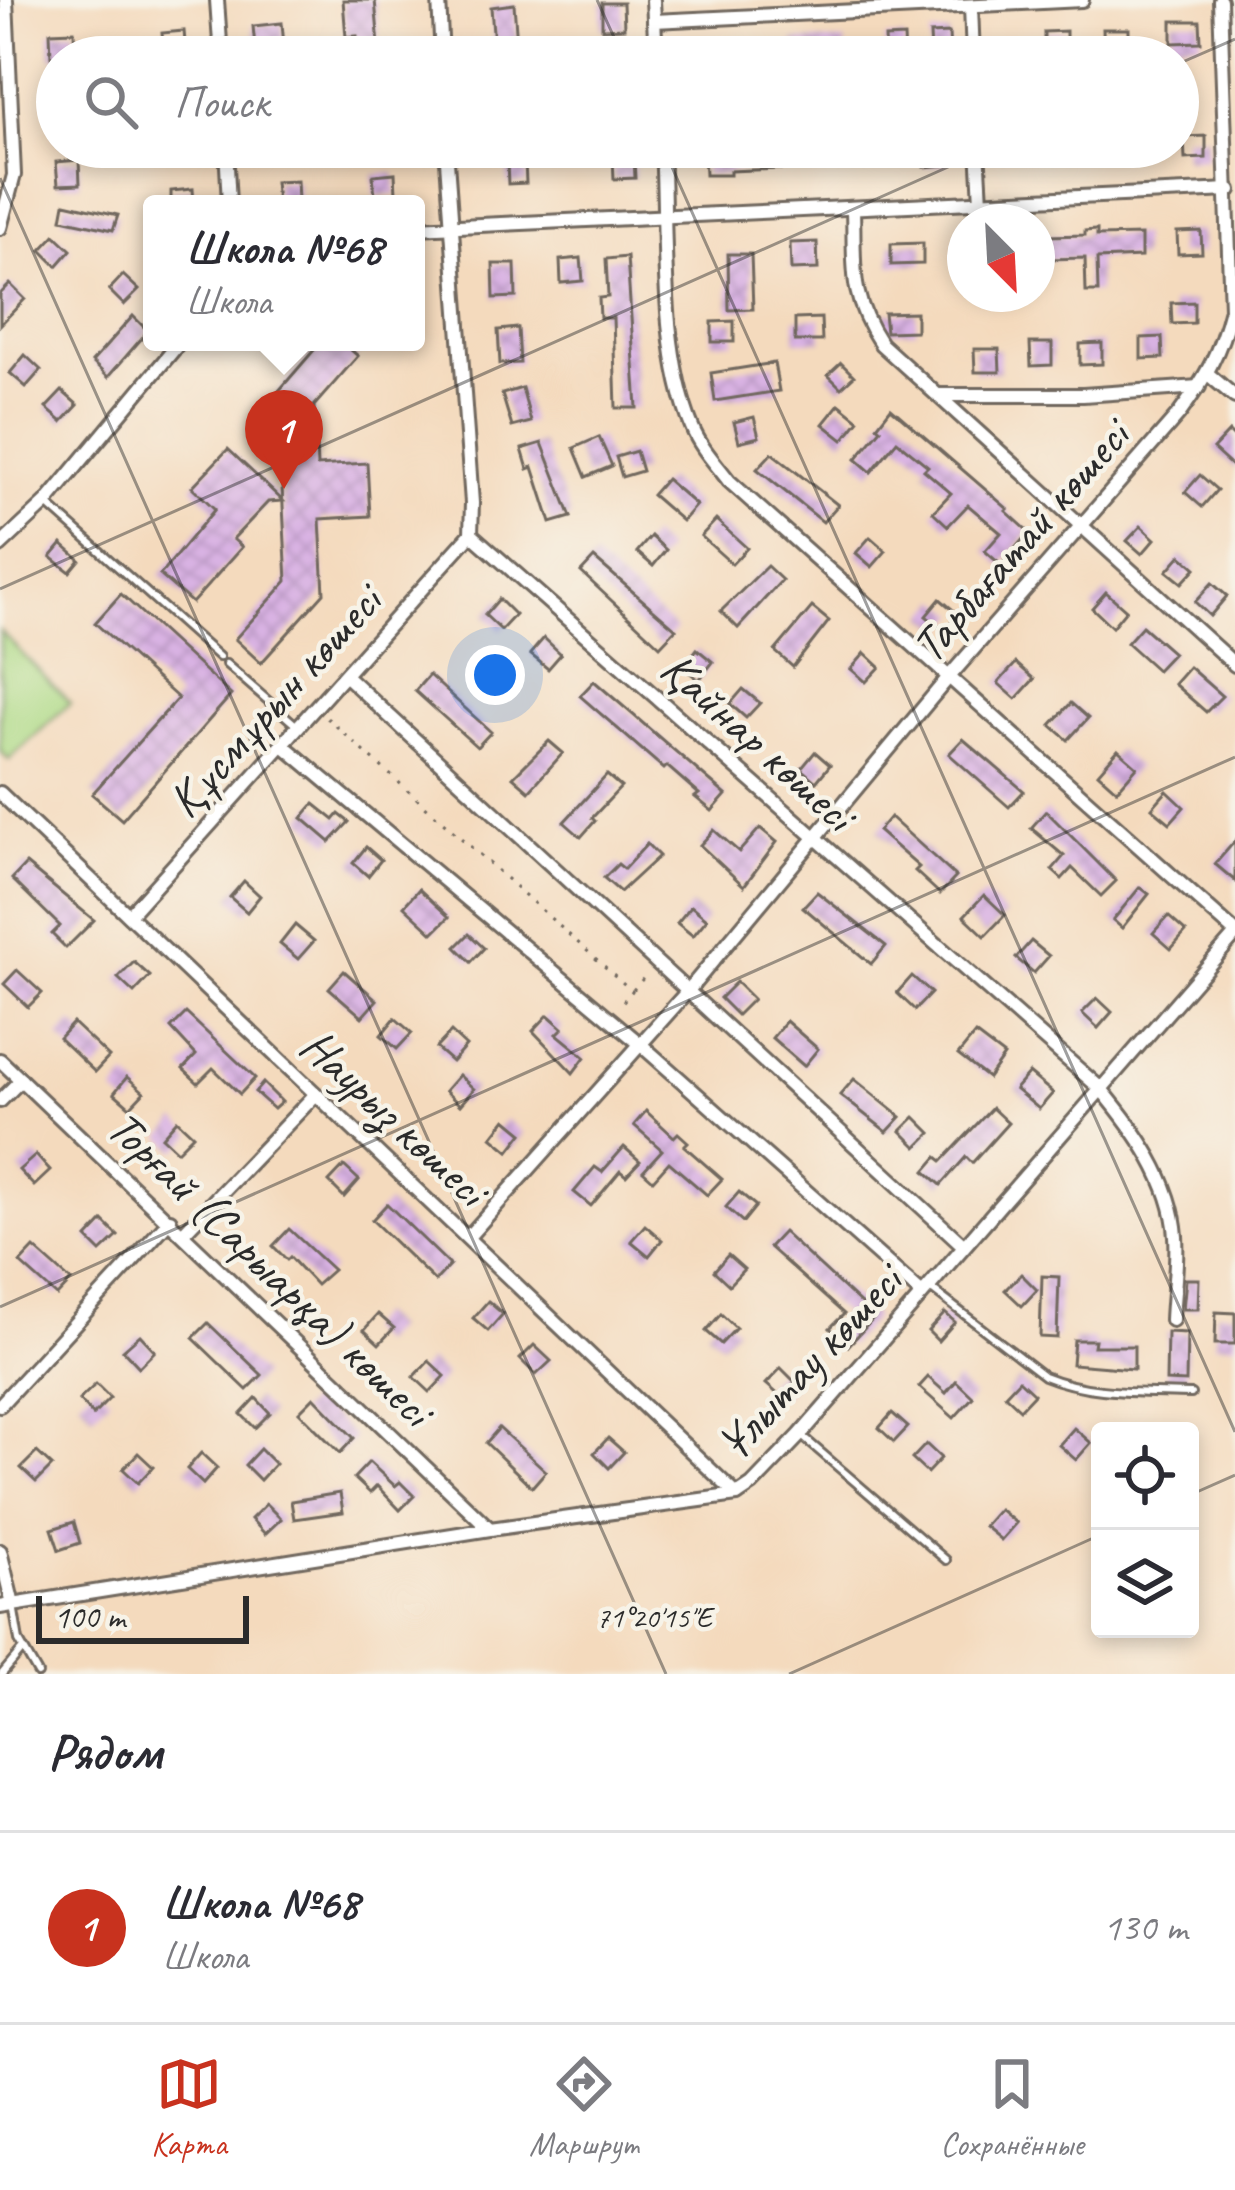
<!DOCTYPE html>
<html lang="ru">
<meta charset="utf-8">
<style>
:root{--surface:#fff;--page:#f7f7f7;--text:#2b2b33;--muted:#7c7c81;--line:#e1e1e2;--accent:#c8321e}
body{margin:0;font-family:Caveat,sans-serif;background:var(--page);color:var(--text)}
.controls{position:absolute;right:36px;bottom:36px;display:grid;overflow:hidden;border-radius:12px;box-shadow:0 6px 18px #0003}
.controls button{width:108px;height:108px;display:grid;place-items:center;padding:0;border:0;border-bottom:3px solid var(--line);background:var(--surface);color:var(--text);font:60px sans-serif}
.compass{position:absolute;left:947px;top:204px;width:108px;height:108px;border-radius:50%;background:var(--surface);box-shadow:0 6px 18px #0003;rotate:156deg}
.scale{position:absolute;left:36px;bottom:30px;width:213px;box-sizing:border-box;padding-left:12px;border:6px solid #2b2b2b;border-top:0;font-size:33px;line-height:42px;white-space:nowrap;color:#2b2b2b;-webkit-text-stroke:9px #f7f3e8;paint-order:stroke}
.you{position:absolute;left:495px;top:675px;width:42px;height:42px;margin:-30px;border:9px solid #fff;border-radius:50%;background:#1a73e8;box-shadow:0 0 0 18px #1a73e833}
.badge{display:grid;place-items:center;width:78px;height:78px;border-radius:50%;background:var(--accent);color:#fff;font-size:39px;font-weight:700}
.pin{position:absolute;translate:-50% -99px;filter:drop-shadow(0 3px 6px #0008)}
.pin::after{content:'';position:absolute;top:63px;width:42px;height:36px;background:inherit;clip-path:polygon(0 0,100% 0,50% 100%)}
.popup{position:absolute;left:143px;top:195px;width:282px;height:156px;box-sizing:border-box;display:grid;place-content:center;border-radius:12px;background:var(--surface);filter:drop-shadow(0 3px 9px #0005);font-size:39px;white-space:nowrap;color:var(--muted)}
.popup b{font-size:45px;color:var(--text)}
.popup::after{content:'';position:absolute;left:50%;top:100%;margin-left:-24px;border:24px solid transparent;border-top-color:var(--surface)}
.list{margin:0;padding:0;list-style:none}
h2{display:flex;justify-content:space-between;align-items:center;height:156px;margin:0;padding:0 48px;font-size:51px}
h2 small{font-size:39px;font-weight:400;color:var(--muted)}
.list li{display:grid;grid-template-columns:78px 1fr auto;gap:36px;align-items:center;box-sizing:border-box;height:192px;padding:0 48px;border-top:3px solid var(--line)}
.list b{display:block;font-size:45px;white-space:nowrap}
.list p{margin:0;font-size:39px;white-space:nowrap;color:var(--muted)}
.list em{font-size:39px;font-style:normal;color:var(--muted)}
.icon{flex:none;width:66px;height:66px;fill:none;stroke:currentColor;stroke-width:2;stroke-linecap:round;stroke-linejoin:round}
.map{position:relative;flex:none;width:1235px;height:1674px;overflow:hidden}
.search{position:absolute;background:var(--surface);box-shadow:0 6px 18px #0003;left:36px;right:36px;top:36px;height:132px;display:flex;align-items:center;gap:30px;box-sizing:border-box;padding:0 42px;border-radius:66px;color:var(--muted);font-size:45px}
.sheet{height:348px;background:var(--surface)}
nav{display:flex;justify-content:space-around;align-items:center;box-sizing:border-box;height:168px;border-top:3px solid var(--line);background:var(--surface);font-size:33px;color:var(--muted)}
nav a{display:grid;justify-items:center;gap:6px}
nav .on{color:var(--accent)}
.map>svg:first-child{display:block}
.grass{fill:#aeda86;stroke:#6c8258;stroke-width:3}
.building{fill:url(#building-cross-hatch)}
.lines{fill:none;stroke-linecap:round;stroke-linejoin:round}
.lane-casing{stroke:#71685e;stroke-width:12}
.street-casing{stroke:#71685e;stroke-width:18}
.path{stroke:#71685e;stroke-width:3;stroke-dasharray:3 9;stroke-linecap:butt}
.lane{stroke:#fff;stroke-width:6}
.street{stroke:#fff;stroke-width:12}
.ticks{fill:none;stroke:#2b2b2b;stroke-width:3;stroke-opacity:0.45}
.labels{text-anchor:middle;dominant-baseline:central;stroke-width:9;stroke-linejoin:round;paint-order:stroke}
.street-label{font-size:48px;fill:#2b2b2b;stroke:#f7f3e8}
.ticks-label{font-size:30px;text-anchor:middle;fill:#2b2b2b;stroke:#f7f3e8;stroke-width:9;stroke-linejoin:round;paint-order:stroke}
</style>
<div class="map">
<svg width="1235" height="1674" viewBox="0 0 1235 1674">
<defs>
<pattern id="building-cross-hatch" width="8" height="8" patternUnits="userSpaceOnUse" patternTransform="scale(3)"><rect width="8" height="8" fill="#d9b2e3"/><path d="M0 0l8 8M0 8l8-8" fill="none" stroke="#ba99c3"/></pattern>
</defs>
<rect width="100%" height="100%" fill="#f7f3e8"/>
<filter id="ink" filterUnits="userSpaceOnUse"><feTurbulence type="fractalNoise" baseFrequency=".00833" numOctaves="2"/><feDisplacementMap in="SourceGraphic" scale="24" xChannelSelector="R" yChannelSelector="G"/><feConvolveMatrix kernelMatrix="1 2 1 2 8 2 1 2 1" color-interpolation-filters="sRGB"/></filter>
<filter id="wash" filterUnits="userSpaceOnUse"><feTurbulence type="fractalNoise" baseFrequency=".004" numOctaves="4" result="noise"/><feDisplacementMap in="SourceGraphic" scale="48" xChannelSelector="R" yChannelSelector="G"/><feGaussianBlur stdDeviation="2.7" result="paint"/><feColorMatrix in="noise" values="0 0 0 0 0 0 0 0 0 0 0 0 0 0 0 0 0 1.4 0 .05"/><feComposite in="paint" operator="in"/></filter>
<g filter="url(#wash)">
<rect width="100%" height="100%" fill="#f4dabd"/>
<polygon class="grass" points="0,631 70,703 9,760 0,751"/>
<g id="blocks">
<g class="building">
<polygon points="343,0 375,0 380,57 359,57 357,36 346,37"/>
<polygon points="602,3 623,3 624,28 602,29"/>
<polygon points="514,4 518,57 495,57 491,7"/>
<polygon points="1172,21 1200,21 1201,42 1172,43"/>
<polygon points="282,23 284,46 255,47 253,26"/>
<polygon points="1103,29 1129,29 1129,51 1104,52"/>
<polygon points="74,31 75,57 51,57 50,32"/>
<polygon points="184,31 186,54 164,56 162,33"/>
<polygon points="1066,31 1066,51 1044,51 1044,32"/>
<polygon points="949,33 950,56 931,56 930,34"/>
<polygon points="904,37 905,57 886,57 885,38"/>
<rect x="794" y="41" width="51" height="16"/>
<polygon points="721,46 721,57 685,57 685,47"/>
<polygon points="1206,136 1206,158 1185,159 1184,137"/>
<polygon points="829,147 830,167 730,171 730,175 705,175 704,153"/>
<polygon points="853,147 875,147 875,166 854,166"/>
<polygon points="922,147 945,147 946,165 924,167"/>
<polygon points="634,157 635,178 614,179 613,158"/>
<polygon points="79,160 80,184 58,185 56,162"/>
<polygon points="525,161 526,183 508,184 507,162"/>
<polygon points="395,173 396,194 375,196 373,175"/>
<polygon points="297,181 298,201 277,203 275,182"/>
<polygon points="193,189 194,204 171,204 171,191"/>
<polygon points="65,203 118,215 113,230 62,219"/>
<polygon points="1097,230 1097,236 1141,235 1141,257 1097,259 1098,292 1086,292 1085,258 1048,259 1047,236 1085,235 1085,231"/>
<polygon points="1201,231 1202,253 1178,254 1177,232"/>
<polygon points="55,235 71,250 57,266 41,250"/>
<polygon points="817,242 818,269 791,270 790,243"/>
<polygon points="923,243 923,264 891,265 891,244"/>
<polygon points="728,254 751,254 753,309 729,310"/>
<polygon points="627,257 637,408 616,408 613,318 600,318 599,298 608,297 606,259"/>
<polygon points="581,258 583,281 561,283 560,260"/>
<polygon points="493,264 515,264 516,297 494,298"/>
<polygon points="123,275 139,290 124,305 109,290"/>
<polygon points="10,284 25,299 0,325 0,294"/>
<polygon points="1194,302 1194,323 1172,324 1171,303"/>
<polygon points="916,312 916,331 886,332 884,313"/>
<polygon points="133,316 148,331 108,377 92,362"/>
<polygon points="821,318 822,341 795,341 795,319"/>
<polygon points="734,321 734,342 712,342 712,322"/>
<polygon points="518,328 520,363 500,364 498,330"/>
<polygon points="1162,337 1163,358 1141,359 1141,338"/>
<polygon points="321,342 342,342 358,356 314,406 317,466 367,463 370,516 320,519 324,593 261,663 235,639 287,581 277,393"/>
<polygon points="1030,343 1052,343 1052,365 1031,366"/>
<polygon points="1102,343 1102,364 1080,365 1080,344"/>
<polygon points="974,349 999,349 1000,372 975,372"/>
<polygon points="25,355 41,370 26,387 10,373"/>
<polygon points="774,363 779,391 715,401 711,373"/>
<polygon points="841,363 854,376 841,388 828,375"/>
<polygon points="522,388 531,422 512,427 502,394"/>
<polygon points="62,391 78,405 62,422 46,408"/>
<polygon points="839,404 859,420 843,440 823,424"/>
<polygon points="891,408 1008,509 1006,511 1029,532 1001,565 985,551 1001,533 968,505 948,526 933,512 951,493 924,470 928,466 897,441 871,472 856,459 881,429 877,426"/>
<polygon points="754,417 759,437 739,442 734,422"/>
<polygon points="1229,432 1235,438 1235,469 1213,449"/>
<polygon points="599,437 612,466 586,477 574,448"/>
<polygon points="542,443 571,517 551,523 533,467 528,469 522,449"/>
<polygon points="228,449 283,501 268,502 233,539 242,547 192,603 160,575 215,509 192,487"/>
<polygon points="636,451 642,471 622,477 616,457"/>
<polygon points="772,453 838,505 823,522 757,469"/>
<polygon points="1200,475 1217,490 1202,507 1185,492"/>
<polygon points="666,479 696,505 682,521 652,495"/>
<polygon points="716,520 747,548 732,564 701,536"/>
<polygon points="1141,526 1155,539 1142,554 1127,541"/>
<polygon points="651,536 666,550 653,566 637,552"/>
<polygon points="870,537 886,551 872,567 856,553"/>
<polygon points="62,544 80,560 70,572 51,557"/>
<polygon points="1181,555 1196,568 1182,583 1167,571"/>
<polygon points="594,558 676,629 660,646 581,572"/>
<polygon points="767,566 782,580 738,628 721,611"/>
<polygon points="1212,583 1227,596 1210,616 1195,602"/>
<polygon points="1106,592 1126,610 1112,627 1092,608"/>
<polygon points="121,594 231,695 122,820 92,794 178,698 95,623"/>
<polygon points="499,599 515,615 501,630 485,615"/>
<polygon points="940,599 958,614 944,631 926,616"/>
<polygon points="812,607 829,621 793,667 775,651"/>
<polygon points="1142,626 1173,653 1157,670 1127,643"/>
<polygon points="544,638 561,654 548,669 530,654"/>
<polygon points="697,649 713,662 699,680 683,667"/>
<polygon points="865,653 880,667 866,682 851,669"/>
<polygon points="1016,663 1034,679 1016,699 998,683"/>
<polygon points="1189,667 1222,696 1206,712 1174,684"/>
<polygon points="429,675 491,732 477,747 415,691"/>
<polygon points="594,681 726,795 712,811 695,797 699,794 667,766 664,769 580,696"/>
<polygon points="743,689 760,703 746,718 730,704"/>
<polygon points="1071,703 1088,718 1068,740 1051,725"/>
<polygon points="963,739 1024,791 1009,807 949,754"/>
<polygon points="549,741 563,753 529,791 513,777"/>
<polygon points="1118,750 1137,767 1117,790 1098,773"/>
<polygon points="815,752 830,765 816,782 801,769"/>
<polygon points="607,775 621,787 592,818 595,821 581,837 564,822"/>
<polygon points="1167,791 1184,807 1170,823 1152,808"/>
<polygon points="314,804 334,820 339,814 349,822 330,842 302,818"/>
<polygon points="1046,811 1116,881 1101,896 1072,868 1062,879 1052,870 1064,856 1031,828"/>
<polygon points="890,817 956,877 940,894 915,871 919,867 878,831"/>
<polygon points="760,828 777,842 744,886 700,845 714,830 739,852"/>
<polygon points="1235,841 1235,881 1215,864"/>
<polygon points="647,844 659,856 620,892 604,878 618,864 624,869"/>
<polygon points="366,847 381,860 368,876 353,863"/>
<polygon points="26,864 94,920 66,948 52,934 60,926 12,879"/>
<polygon points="244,881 260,896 247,912 230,897"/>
<polygon points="1140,887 1149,894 1122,928 1113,920"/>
<polygon points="419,889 449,917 433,933 404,906"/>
<polygon points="817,892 886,946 871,964 803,907"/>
<polygon points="984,895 1005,915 985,936 964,916"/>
<polygon points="691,906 707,919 693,936 677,923"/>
<polygon points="1168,916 1186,932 1171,949 1153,933"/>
<polygon points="295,925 314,941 298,959 280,944"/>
<polygon points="469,934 484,948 471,962 456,947"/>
<polygon points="1031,941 1049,956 1034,973 1016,958"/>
<polygon points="134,962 150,976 134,993 118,978"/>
<polygon points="17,970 42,993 28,1007 4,984"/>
<polygon points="344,971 377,1000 362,1017 329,988"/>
<polygon points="912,976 931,993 915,1010 897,993"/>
<polygon points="736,982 753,999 737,1015 720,998"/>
<polygon points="1097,998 1112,1012 1098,1028 1082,1013"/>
<polygon points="186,1013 255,1078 240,1094 213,1068 198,1083 183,1069 196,1055 171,1028"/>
<polygon points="548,1015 563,1028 557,1034 585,1057 573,1073 533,1031"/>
<polygon points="395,1018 412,1033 397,1049 381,1035"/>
<polygon points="786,1021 818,1049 804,1066 772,1038"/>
<polygon points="73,1023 109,1057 95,1072 59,1038"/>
<polygon points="451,1032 466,1046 452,1062 436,1048"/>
<polygon points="975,1034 1004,1056 988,1078 958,1055"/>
<polygon points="1029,1073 1053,1093 1039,1109 1015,1089"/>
<polygon points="459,1075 474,1089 460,1105 445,1091"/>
<polygon points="127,1077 144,1092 130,1107 114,1093"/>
<polygon points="854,1079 901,1117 887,1132 840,1095"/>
<polygon points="263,1083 282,1102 274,1109 255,1092"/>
<polygon points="992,1108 1008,1123 972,1163 966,1157 941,1185 925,1171 937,1157 942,1161"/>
<polygon points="646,1111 674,1137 678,1133 688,1142 684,1146 722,1179 707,1195 669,1162 653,1180 643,1171 662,1150 634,1125"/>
<polygon points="915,1117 931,1133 917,1147 901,1131"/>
<polygon points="506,1119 523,1133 509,1151 492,1137"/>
<polygon points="177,1120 193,1135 177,1151 162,1137"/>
<polygon points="624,1147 640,1161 626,1176 620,1171 591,1206 574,1192 595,1167 602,1172"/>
<polygon points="36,1155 50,1171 34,1186 19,1170"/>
<polygon points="344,1166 359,1180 344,1197 329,1182"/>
<polygon points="739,1192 756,1206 743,1222 726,1207"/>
<polygon points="387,1204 450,1265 435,1281 372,1220"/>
<polygon points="103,1221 118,1236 101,1252 87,1238"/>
<polygon points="645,1225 662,1240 649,1256 631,1241"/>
<polygon points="289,1229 333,1270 316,1285 290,1257 287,1260 273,1246"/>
<polygon points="783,1232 875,1317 848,1346 830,1328 844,1314 769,1247"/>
<polygon points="34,1248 71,1281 57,1296 20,1263"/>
<polygon points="728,1255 744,1269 729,1285 714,1271"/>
<polygon points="1021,1274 1037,1290 1022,1306 1005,1290"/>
<polygon points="1042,1276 1059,1277 1057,1338 1040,1337"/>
<polygon points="1186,1279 1199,1279 1198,1309 1183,1309"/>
<polygon points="488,1301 503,1314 488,1331 473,1318"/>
<polygon points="1216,1312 1235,1313 1235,1344 1215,1344"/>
<polygon points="945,1313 955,1322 938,1341 928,1331"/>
<polygon points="378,1314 394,1328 379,1344 364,1330"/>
<polygon points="721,1314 736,1328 721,1344 706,1331"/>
<polygon points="208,1323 262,1375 247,1390 193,1338"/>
<polygon points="1167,1332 1187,1333 1186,1382 1166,1381"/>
<polygon points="140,1335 155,1351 139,1367 123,1350"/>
<polygon points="1074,1340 1095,1340 1094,1346 1134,1346 1134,1369 1072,1364"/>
<polygon points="534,1345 551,1361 536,1375 520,1359"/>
<polygon points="429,1361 445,1376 430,1392 414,1377"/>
<polygon points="781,1368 795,1382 781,1397 766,1384"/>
<polygon points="928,1377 946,1393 956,1381 973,1397 954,1418 919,1387"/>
<polygon points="1019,1380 1034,1394 1020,1409 1005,1395"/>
<polygon points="96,1384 110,1398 93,1415 79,1400"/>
<polygon points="314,1397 354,1438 340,1453 299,1412"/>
<polygon points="256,1398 270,1413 255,1428 241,1414"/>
<polygon points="892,1413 908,1427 894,1442 879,1428"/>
<polygon points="499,1428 546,1471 532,1487 486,1443"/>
<polygon points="1074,1428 1091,1443 1076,1460 1059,1445"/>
<polygon points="608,1438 624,1452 609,1468 594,1453"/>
<polygon points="926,1444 941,1458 927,1473 912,1459"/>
<polygon points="260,1449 275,1464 260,1480 245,1465"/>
<polygon points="37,1452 52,1466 36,1482 21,1468"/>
<polygon points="138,1453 153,1467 138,1483 123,1469"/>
<polygon points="201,1453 217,1468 203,1484 187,1469"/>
<polygon points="369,1462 395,1486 400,1482 414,1496 400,1510 377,1486 370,1493 354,1478"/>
<polygon points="340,1493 343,1512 294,1519 291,1501"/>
<polygon points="266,1504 281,1519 265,1534 251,1519"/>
<polygon points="999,1509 1016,1523 1001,1540 984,1526"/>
<polygon points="74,1522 80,1543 59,1550 52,1529"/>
</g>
</g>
</g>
<g filter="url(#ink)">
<use href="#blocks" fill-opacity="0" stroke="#71685e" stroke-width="3"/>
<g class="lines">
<defs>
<g id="lane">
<polyline points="47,504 219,657"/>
<polyline points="226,664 297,726"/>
<path d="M930 1288 1044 1376C1090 1395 1141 1392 1191 1394"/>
<polyline points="803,1437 946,1560"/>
<polyline points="13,1605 19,1641 38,1674"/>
<polyline points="2,1674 23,1649"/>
</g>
<g id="street">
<polyline points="217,0 221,57"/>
<polyline points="439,0 442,57"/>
<polyline points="653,0 656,57"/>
<polyline points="971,6 973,57"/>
<polyline points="654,21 1082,0"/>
<polyline points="226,147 229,204"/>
<path d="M446 147 472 503 471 534 1101 1089C1136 1131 1172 1180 1176 1236 1178 1264 1173 1293 1172 1320"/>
<path d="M662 147C667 233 659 348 692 427 700 447 716 464 729 481L1235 932"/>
<polyline points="978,147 981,202"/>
<path d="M853 210C855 267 848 294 881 344L1235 665"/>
<polyline points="0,228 14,175 6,0"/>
<polyline points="416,228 1230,190"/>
<polyline points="1208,374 1235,397"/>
<polyline points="938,395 1083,395 1199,387"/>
<polyline points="0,546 46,503 180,342"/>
<polyline points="346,676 964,1246"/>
<polyline points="284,746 639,1043 921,1293"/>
<polyline points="0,793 737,1495"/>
<polyline points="129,915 471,534"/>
<polyline points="0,1060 490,1529"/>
<polyline points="0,1101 21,1080"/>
<polyline points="183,1233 316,1094"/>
<path d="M469 1236 687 992 948 678 1179 414C1206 377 1220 353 1231 309L1220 0"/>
<polyline points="0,1405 170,1220"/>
<polyline points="0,1551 13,1605"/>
<polyline points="0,1607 490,1529 737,1495 752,1485 800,1435 1235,935"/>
</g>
</defs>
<use href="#lane" class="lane-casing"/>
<use href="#street" class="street-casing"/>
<g class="path">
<polyline points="327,718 632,991 619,1006"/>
<polyline points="633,990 646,975"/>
</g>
<use href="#lane" class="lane"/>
<use href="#street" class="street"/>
</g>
</g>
<path class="ticks" d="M597 0 623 57M1178 64 1235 39M663 147 1235 1432M0 178 666 1674M0 589 993 147M0 1307 1235 757M1190 1495 1235 1475M789 1674 1100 1535"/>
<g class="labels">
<g class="street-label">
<text transform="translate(1020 541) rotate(-49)">Тарбағатай көшесі</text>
<text transform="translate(274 701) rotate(-48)">Құсмұрын көшесі</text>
<text transform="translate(758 741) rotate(42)">Қайнар көшесі</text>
<text transform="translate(394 1117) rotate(43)">Наурыз көшесі</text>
<text transform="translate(270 1268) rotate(44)">Торғай (Сарыарқа) көшесі</text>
<text transform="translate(808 1363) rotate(-47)">Ұлытау көшесі</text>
</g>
</g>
<g class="ticks-label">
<text x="654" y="1627">71°20'15"E</text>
</g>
</svg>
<div class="controls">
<button><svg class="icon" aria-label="locate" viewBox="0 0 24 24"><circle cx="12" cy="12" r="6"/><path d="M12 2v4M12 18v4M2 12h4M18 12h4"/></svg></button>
<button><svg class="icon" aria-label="layers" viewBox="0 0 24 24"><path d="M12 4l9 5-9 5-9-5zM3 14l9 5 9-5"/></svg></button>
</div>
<svg class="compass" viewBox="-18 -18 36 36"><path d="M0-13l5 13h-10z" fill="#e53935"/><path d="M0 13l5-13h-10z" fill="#7c7c81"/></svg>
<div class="scale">100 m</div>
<div class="you"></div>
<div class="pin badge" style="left:284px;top:489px">1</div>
<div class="popup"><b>Школа №68</b>Школа</div>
<div class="search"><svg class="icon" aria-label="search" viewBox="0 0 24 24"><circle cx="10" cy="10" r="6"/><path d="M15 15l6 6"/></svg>Поиск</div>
</div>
<section class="sheet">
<h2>Рядом<small></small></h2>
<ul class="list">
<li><span class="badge">1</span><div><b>Школа №68</b><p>Школа</p></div><em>130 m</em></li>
</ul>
</section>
<nav>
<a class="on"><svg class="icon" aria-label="map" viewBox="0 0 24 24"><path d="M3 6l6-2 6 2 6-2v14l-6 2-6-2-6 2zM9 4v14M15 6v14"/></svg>Карта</a>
<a><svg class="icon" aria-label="directions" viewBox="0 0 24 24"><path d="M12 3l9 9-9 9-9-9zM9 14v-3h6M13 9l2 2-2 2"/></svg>Маршрут</a>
<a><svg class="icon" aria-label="saved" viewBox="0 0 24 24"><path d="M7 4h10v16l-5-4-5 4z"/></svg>Сохранённые</a>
</nav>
